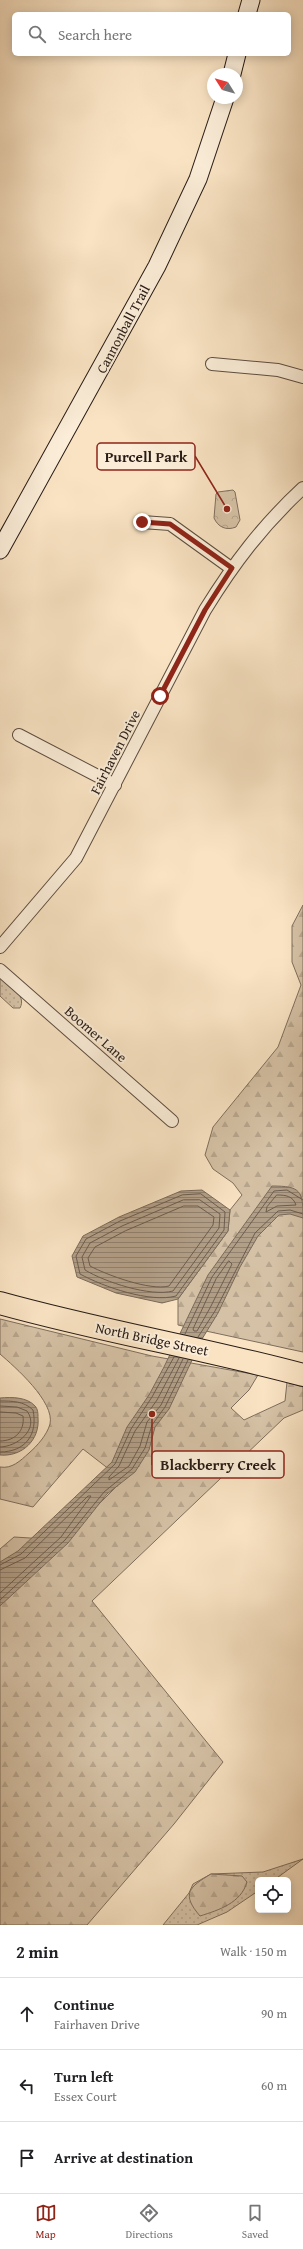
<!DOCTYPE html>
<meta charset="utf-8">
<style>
:root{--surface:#fff;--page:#f6f6f6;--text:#202124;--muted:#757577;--line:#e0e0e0;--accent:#8f2418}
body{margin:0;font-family:"Gentium Book Plus",serif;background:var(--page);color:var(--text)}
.controls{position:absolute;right:12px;bottom:12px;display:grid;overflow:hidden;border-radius:6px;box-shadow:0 2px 10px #0003}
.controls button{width:36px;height:36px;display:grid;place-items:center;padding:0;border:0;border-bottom:1px solid var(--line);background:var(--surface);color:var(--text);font:20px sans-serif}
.compass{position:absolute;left:207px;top:68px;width:36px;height:36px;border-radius:50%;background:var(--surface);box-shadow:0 2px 10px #0003;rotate:307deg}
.stop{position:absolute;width:12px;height:12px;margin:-9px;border:3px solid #8f2418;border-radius:50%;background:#fff}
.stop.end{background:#8f2418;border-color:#fff;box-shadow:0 1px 4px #0008}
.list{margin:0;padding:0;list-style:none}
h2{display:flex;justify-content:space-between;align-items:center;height:52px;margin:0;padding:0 16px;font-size:17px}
h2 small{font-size:13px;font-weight:400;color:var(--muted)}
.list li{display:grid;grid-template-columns:26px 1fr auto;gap:12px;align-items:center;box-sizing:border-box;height:72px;padding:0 16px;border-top:1px solid var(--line)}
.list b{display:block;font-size:15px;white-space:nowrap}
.list p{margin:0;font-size:13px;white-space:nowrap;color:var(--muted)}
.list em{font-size:13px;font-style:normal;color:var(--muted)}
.icon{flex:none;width:22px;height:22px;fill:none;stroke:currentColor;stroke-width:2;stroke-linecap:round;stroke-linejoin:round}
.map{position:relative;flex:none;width:303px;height:1925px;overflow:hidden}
.search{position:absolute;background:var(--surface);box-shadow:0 2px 10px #0003;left:12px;right:12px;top:12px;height:44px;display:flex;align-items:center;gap:10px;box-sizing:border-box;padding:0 14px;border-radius:6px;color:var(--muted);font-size:15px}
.sheet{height:268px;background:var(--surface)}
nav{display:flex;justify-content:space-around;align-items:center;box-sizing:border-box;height:56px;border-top:1px solid var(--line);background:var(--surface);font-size:11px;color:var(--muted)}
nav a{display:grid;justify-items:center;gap:2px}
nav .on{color:var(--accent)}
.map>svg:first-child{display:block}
.grass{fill:url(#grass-dots);stroke:#7e6e5d}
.forest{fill:url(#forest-firs);stroke:#7e6e5d}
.park{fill:url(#park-crowns);stroke:#7e6e5d}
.water{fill:url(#water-rules);stroke:#7a6a5a}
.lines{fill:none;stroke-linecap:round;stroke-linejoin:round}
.shore{stroke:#6c5d4e;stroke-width:1}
.street-casing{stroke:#5c4d40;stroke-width:14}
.secondary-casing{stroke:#271b15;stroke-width:19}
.highway-casing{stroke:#271b15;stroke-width:24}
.street{stroke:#fbedd8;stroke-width:12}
.secondary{stroke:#fbedd8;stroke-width:17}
.highway{stroke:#f9e3c3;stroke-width:22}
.route{stroke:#8f2418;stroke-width:5}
.labels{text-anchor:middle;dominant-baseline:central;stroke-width:4;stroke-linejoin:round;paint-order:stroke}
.street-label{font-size:14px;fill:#271b15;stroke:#fbedd8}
.leader{fill:none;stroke:#8f2418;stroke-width:1.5}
.callout-dot{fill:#8f2418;stroke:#fbedd8;stroke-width:1.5}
.callout{fill:#fbedd8;stroke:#8f2418;stroke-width:1.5}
.callout-label{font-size:15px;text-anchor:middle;font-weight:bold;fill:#271b15}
</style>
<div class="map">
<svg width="303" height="1925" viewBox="0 0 303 1925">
<defs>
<pattern id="grass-dots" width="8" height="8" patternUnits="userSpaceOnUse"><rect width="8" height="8" fill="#d5c1a5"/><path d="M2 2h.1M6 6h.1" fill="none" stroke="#b7a58d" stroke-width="1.8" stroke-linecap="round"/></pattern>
<pattern id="forest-firs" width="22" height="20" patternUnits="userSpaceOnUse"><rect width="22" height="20" fill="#d5c1a5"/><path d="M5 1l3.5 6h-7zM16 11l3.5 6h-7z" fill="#b7a58d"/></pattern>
<pattern id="park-crowns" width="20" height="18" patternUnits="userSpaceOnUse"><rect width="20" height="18" fill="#d5c1a5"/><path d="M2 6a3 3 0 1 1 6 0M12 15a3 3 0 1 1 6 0" fill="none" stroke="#b7a58d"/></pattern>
<pattern id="water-rules" width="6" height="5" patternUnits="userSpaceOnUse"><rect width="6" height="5" fill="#b29f88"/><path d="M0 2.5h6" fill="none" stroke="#91816e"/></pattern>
</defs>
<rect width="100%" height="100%" fill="#f9e3c3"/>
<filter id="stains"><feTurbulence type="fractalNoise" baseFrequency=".005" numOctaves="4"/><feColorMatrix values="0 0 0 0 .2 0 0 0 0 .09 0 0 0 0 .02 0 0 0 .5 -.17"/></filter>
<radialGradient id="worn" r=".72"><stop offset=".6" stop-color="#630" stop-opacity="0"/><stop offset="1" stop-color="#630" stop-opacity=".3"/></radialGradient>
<g class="grass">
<path d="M0 977C9 985 27 995 20 1008H13L0 996Z"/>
<polygon points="303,1859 274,1880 258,1880 258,1891 227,1912 197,1925 163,1925 189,1893 193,1884 211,1874 263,1872"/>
</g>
<g class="forest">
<polygon points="303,905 303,1352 178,1325 178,1299 228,1231 230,1210 242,1195 233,1183 213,1169 205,1155 213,1127 278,1047 301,985 292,962 292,926"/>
<path d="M0 1319 152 1356 258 1375 249 1390 231 1408 244 1420 285 1401 287 1382 303 1387V1410L284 1418 92 1601 223 1762 174 1824 87 1925H0V1549L14 1537 63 1540 123 1480 83 1449 33 1507 0 1499V1467C12 1469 20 1461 29 1453 37 1446 47 1435 50 1424 55 1402 15 1367 0 1354Z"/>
<path d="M211 1874 242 1876 247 1882C241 1903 219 1910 200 1916 181 1894 189 1887 211 1874Z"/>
</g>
<path class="park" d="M233 490 235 492 240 520 236 527C226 531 218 527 214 518L216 494 218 492Z"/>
<g class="water">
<path d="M272 1186C301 1186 303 1191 303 1218L290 1214 279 1215 258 1236 240 1267 218 1313 202 1339 169 1409 155 1427 149 1450 135 1472 107 1494 68 1543 0 1606V1562L18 1551 112 1462 127 1427 149 1395 164 1367 208 1275Z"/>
<polygon points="202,1190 230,1210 228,1231 178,1299 162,1303 116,1293 77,1277 72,1256 83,1236 119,1217 181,1191"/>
<path d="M0 1398C12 1397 27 1397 35 1406 38 1409 38 1414 38 1418 40 1440 22 1457 0 1455Z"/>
</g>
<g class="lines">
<g class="shore">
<path d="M201 1194 225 1212 224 1230 176 1296C150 1303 104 1287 80 1274L76 1256 86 1239 120 1221 182 1195Z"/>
<path d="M277 1195C286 1195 293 1196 296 1205L277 1206 266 1212 267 1207Z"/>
<path d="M200 1200 220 1214 219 1228 173 1291C150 1297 105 1282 85 1270L82 1257 90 1243 122 1226 183 1200Z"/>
<path d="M184 1206H198L214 1217 213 1225 169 1286C150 1291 107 1275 90 1266L88 1258 95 1247 125 1231Z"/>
<polygon points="229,1261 232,1264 210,1308 197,1331 194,1331 193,1329 216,1279"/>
<polyline points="185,1334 212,1277 274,1191 287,1190 303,1200"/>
<polyline points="198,1337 215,1311 255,1233 278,1211 290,1210 303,1214"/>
<polyline points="179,1358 157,1400 135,1431 119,1466 109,1477 109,1480 129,1466 140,1446 147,1422 161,1405 183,1359"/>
<path d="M0 1401C12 1401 24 1401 33 1410 38 1434 26 1452 0 1452"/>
<path d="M0 1406 17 1407 27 1411C40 1429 17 1447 0 1447"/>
<path d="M0 1412 16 1413 23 1416C25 1431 15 1441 0 1441"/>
<polyline points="0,1565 21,1554 115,1464 131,1429 152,1397 174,1357"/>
<polyline points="0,1570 25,1558 88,1496 91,1496 61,1537 0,1593"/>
<polyline points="0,1600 65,1540 104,1492 132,1469 145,1448 152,1425 165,1407 188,1360"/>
</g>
<defs>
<g id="street">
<polyline points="212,364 278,370 303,377"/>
<polyline points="142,522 170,524 231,568"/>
<polyline points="19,735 115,785"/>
<path d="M0 947 76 858 205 610C234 563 262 526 303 488"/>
<polyline points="0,970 172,1121"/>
</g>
<g id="secondary">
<polyline points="247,14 251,0"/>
<polyline points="232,74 237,54"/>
<polyline points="0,550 157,266 198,179 225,98"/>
</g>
<path id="highway" d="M0 1303C100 1331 203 1348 303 1375"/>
</defs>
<use href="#street" class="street-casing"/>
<use href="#secondary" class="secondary-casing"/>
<use href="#highway" class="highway-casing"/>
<use href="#street" class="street"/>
<use href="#secondary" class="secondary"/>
<use href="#highway" class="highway"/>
</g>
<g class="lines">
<polyline class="route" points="142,522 170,524 232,568 205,610 160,696"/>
</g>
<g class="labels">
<g class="street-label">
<text transform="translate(123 329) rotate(-62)">Cannonball Trail</text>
<text transform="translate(115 752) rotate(-63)">Fairhaven Drive</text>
<text transform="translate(96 1034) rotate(41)">Boomer Lane</text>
<text transform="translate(152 1339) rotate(12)">North Bridge Street</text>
</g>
</g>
<path class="leader" d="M227 509L195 456M152 1414L152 1465"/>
<g class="callout-dot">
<circle cx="227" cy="509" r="4"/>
<circle cx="152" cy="1414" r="4"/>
</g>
<g class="callout">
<rect x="97" y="443" width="98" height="27" rx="4"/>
<rect x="152" y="1451" width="132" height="27" rx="4"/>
</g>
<g class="callout-label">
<text x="146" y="462">Purcell Park</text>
<text x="218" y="1470">Blackberry Creek</text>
</g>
<rect width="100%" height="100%" filter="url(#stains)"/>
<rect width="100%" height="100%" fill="url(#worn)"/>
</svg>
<div class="controls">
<button><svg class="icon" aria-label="locate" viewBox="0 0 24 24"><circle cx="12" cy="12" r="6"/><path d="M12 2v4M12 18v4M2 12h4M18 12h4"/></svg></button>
</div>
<svg class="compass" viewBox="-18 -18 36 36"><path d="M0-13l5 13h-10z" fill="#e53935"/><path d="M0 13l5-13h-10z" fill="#757577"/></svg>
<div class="stop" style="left:160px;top:696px"></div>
<div class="stop end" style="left:142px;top:522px"></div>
<div class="search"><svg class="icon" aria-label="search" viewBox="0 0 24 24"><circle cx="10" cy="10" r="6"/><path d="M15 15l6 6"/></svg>Search here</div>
</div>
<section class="sheet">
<h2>2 min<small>Walk · 150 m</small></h2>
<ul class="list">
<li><svg class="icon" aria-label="ahead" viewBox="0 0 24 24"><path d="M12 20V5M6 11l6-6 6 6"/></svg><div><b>Continue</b><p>Fairhaven Drive</p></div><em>90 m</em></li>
<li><svg class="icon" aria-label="left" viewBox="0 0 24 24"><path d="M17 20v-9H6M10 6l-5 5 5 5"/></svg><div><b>Turn left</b><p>Essex Court</p></div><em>60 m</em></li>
<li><svg class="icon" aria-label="arrive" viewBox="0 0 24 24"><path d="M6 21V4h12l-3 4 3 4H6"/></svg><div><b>Arrive at destination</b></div></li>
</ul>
</section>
<nav>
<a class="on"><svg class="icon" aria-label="map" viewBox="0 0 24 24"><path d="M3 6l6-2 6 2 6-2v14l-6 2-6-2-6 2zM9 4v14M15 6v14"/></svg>Map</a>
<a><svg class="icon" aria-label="directions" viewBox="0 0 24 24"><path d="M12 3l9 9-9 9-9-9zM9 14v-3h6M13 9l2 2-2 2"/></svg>Directions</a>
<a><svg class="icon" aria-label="saved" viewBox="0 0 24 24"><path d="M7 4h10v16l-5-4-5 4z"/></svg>Saved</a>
</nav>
